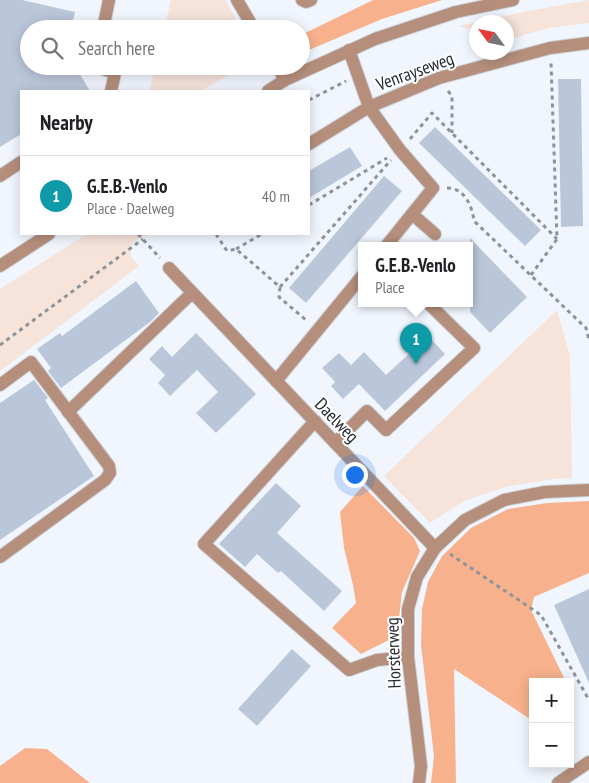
<!DOCTYPE html>
<meta charset="utf-8">
<style>
:root{--surface:#fff;--page:#f2f2f2;--text:#202124;--muted:#757577;--line:#e0e0e0;--accent:#b15108}
body{margin:0;font-family:"PT Sans Narrow",sans-serif;background:var(--page);color:var(--text)}
.controls{position:absolute;right:15px;bottom:15px;display:grid;overflow:hidden;border-radius:0px;box-shadow:0 2px 12px #0003}
.controls button{width:45px;height:45px;display:grid;place-items:center;padding:0;border:0;border-bottom:1px solid var(--line);background:var(--surface);color:var(--text);font:25px sans-serif}
.compass{position:absolute;left:469px;top:15px;width:45px;height:45px;border-radius:50%;background:var(--surface);box-shadow:0 2px 12px #0003;rotate:303deg}
.you{position:absolute;left:354px;top:474px;width:18px;height:18px;margin:-12px;border:4px solid #fff;border-radius:50%;background:#1a73e8;box-shadow:0 0 0 8px #1a73e833}
.badge{display:grid;place-items:center;width:32px;height:32px;border-radius:50%;background:var(--accent);color:#fff;font-size:16px;font-weight:700}
.pin{position:absolute;translate:-50% -41px;filter:drop-shadow(0 1px 2px #0008)}
.pin::after{content:'';position:absolute;top:26px;width:18px;height:15px;background:inherit;clip-path:polygon(0 0,100% 0,50% 100%)}
.popup{position:absolute;left:358px;top:242px;width:115px;height:65px;box-sizing:border-box;display:grid;place-content:center;border-radius:0px;background:var(--surface);filter:drop-shadow(0 1px 4px #0005);font-size:16px;white-space:nowrap;color:var(--muted)}
.popup b{font-size:19px;color:var(--text)}
.popup::after{content:'';position:absolute;left:50%;top:100%;margin-left:-10px;border:10px solid transparent;border-top-color:var(--surface)}
.list{margin:0;padding:0;list-style:none}
h2{display:flex;justify-content:space-between;align-items:center;height:65px;margin:0;padding:0 20px;font-size:21px}
h2 small{font-size:16px;font-weight:400;color:var(--muted)}
.list li{display:grid;grid-template-columns:32px 1fr auto;gap:15px;align-items:center;box-sizing:border-box;height:80px;padding:0 20px;border-top:1px solid var(--line)}
.list b{display:block;font-size:19px;white-space:nowrap}
.list p{margin:0;font-size:16px;white-space:nowrap;color:var(--muted)}
.list em{font-size:16px;font-style:normal;color:var(--muted)}
.icon{flex:none;width:28px;height:28px;fill:none;stroke:currentColor;stroke-width:2;stroke-linecap:round;stroke-linejoin:round}
.map{position:relative;flex:none;width:589px;height:783px;overflow:hidden}
.search{position:absolute;background:var(--surface);box-shadow:0 2px 12px #0003;left:20px;top:20px;width:290px;height:55px;display:flex;align-items:center;gap:12px;box-sizing:border-box;padding:0 18px;border-radius:28px;color:var(--muted);font-size:19px}
.panel{position:absolute;background:var(--surface);box-shadow:0 2px 12px #0003;left:20px;top:90px;width:290px;height:145px;border-radius:0px}
.map>svg:first-child{display:block}
.green{fill:#f6e4db}
.forest{fill:#f7b28d}
.building{fill:#bac7da}
.lines{fill:none;stroke-linecap:round;stroke-linejoin:round}
.minor-casing{stroke:#ccd1d9;stroke-width:14}
.path{stroke:#8e939a;stroke-width:3;stroke-dasharray:4 4;stroke-linecap:butt}
.minor{stroke:#b58f7c;stroke-width:12}
.labels{text-anchor:middle;dominant-baseline:central;stroke-width:4;stroke-linejoin:round;paint-order:stroke}
.street-label{font-size:18px;fill:#252a31;stroke:#fff}
</style>
<div class="map">
<svg width="589" height="783" viewBox="0 0 589 783">
<rect width="100%" height="100%" fill="#f1f6fe"/>
<g class="green">
<polygon points="171,0 226,0 241,29 164,29"/>
<polygon points="589,0 589,23 549,28 507,40 506,22 476,22 476,32 459,26 528,11"/>
<polygon points="155,66 244,66 201,91 152,91 150,89"/>
<polygon points="87,234 148,234 136,240 129,249 132,258 139,266 0,371 0,289"/>
<polygon points="557,310 570,356 572,478 553,479 505,487 464,501 430,523 384,476"/>
</g>
<g class="forest">
<polygon points="373,0 442,0 382,19 309,50 301,45 301,35"/>
<polygon points="363,486 414,538 420,551 402,592 397,636 361,654 332,628 356,603 353,585 344,548 340,512"/>
<polygon points="589,501 589,573 534,597 531,610 566,682 533,682 533,721 454,669 456,783 431,783 434,756 421,645 422,609 428,582 442,556 471,528 508,509 547,503"/>
<polygon points="25,748 47,749 90,783 0,783 0,766"/>
</g>
<g class="building">
<polygon points="0,0 22,0 75,12 71,29 29,29 29,66 75,66 90,91 21,91 21,134 0,147"/>
<polygon points="558,79 581,79 583,226 561,227"/>
<polygon points="435,127 541,230 525,246 419,143"/>
<polygon points="350,147 362,166 309,198 309,171"/>
<polygon points="384,176 402,191 306,303 289,288"/>
<polygon points="470,238 527,297 490,333 470,312"/>
<polygon points="136,281 159,313 150,322 61,388 48,371 51,368 37,349 60,333 62,336"/>
<polygon points="196,333 256,394 216,433 196,413 218,392 197,370 170,396 158,383 165,375 149,359 162,346 172,357"/>
<polygon points="428,336 445,354 385,411 359,384 343,399 331,386 335,382 322,368 339,353 351,365 364,352 386,375"/>
<polygon points="34,380 48,398 45,400 94,476 0,540 0,403"/>
<polygon points="276,483 301,506 277,533 342,591 324,611 281,571 278,573 257,554 245,567 219,544"/>
<polygon points="589,589 589,683 554,605"/>
<polygon points="292,649 311,666 257,726 238,709"/>
</g>
<g class="lines">
<defs>
<g id="minor">
<polyline points="237,0 254,29"/>
<polyline points="302,0 306,2 311,0"/>
<polyline points="103,29 109,0"/>
<polyline points="349,50 369,107 400,150 433,188 387,245"/>
<polyline points="94,66 115,73 111,91"/>
<polyline points="277,66 285,80"/>
<polyline points="268,91 285,80 375,39 456,12 513,0"/>
<polyline points="309,144 369,107 439,78 550,48 589,43"/>
<polyline points="0,176 21,162"/>
<polyline points="412,214 435,234"/>
<polyline points="0,266 49,234"/>
<polyline points="169,268 435,548"/>
<polyline points="276,381 362,276"/>
<polyline points="0,385 31,362 109,466 110,473 105,480 0,557"/>
<polyline points="68,412 192,293"/>
<polyline points="315,421 204,544 349,670 377,660 408,657"/>
<polyline points="335,443 367,411 386,430 474,348 428,303"/>
<polyline points="419,783 421,766 408,657 408,609 417,577 435,548 465,520 504,500 545,492 589,490"/>
<polyline points="558,783 589,762"/>
</g>
</defs>
<use href="#minor" class="minor-casing"/>
<g class="path">
<polyline points="448,91 452,96 452,133"/>
<polyline points="309,100 346,81"/>
<polyline points="410,139 432,113 557,239"/>
<path d="M447 188C465 188 472 206 474 221L586 328 589 340"/>
<polyline points="309,205 387,158"/>
<polyline points="138,234 160,258"/>
<polyline points="216,234 227,251 236,249 280,287 279,297 306,320"/>
<polyline points="236,249 262,234"/>
<polyline points="531,275 557,239 551,62"/>
<polyline points="280,287 391,160"/>
<polyline points="0,345 143,239"/>
<polyline points="450,554 541,615 589,700"/>
</g>
<use href="#minor" class="minor"/>
</g>
<g class="labels">
<g class="street-label">
<text transform="translate(415 71) rotate(-20)">Venrayseweg</text>
<text transform="translate(337 420) rotate(46)">Daelweg</text>
<text transform="translate(393 653) rotate(-92)">Horsterweg</text>
</g>
</g>
</svg>
<div class="controls">
<button>+</button>
<button>−</button>
</div>
<svg class="compass" viewBox="-18 -18 36 36"><path d="M0-13l5 13h-10z" fill="#e53935"/><path d="M0 13l5-13h-10z" fill="#757577"/></svg>
<div class="you"></div>
<div class="pin badge" style="left:416px;top:364px;background:#0f9aa8">1</div>
<div class="popup"><b>G.E.B.-Venlo</b>Place</div>
<div class="search"><svg class="icon" aria-label="search" viewBox="0 0 24 24"><circle cx="10" cy="10" r="6"/><path d="M15 15l6 6"/></svg>Search here</div>
<section class="panel">
<h2>Nearby<small></small></h2>
<ul class="list">
<li><span class="badge" style="background:#0f9aa8">1</span><div><b>G.E.B.-Venlo</b><p>Place · Daelweg</p></div><em>40 m</em></li>
</ul>
</section>
</div>
